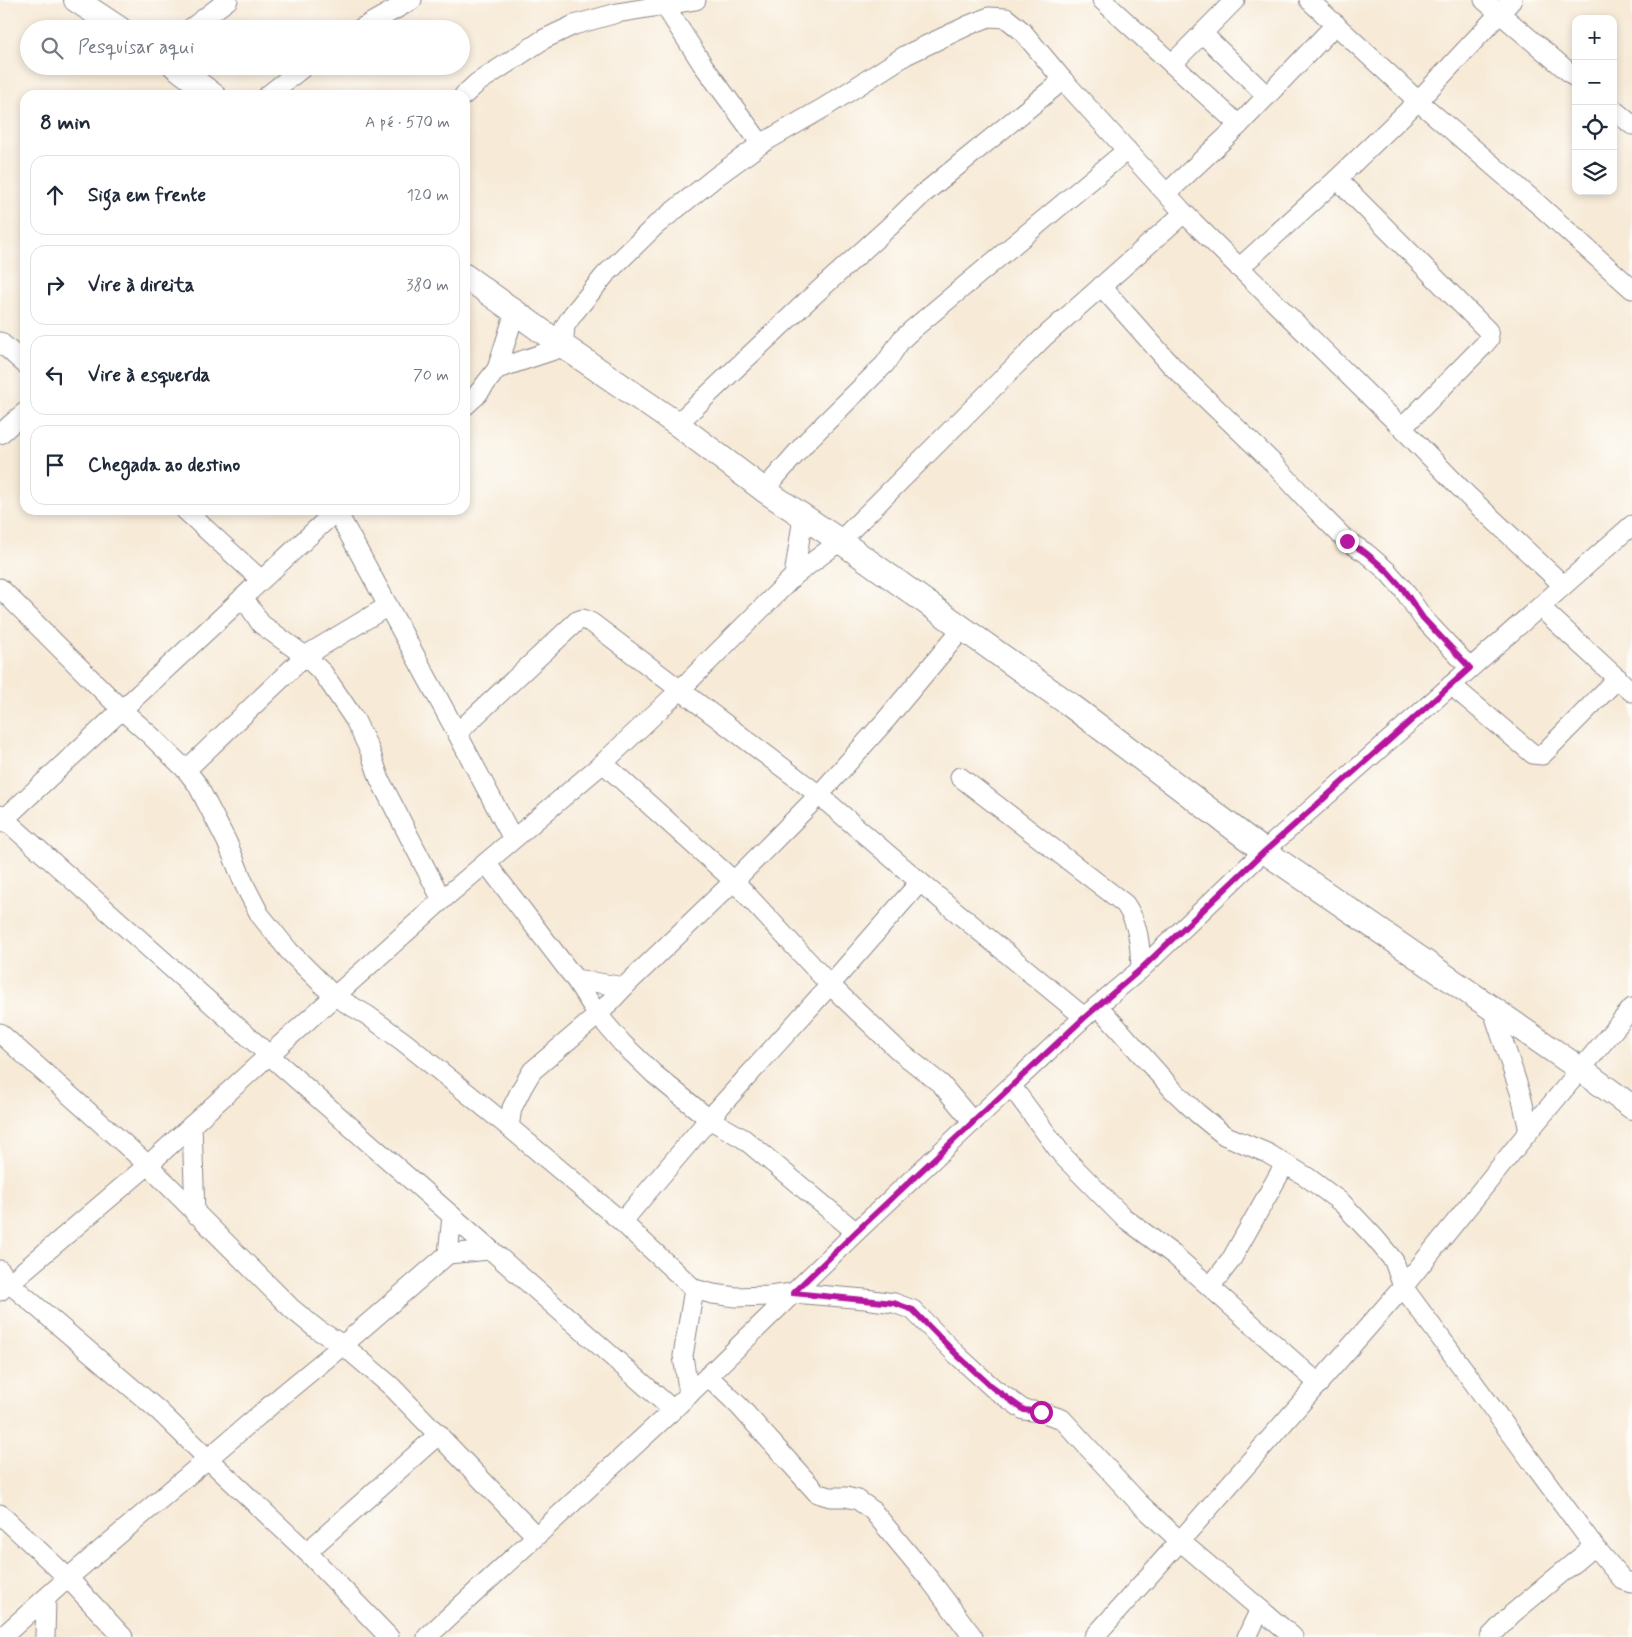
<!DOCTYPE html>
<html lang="pt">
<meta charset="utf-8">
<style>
:root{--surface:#fff;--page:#f2f2f3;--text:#1f2937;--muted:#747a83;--line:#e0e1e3}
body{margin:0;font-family:Mynerve,sans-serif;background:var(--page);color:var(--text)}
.controls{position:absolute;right:15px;top:15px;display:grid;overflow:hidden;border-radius:10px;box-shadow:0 2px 8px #0003}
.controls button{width:45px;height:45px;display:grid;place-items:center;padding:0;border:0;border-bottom:1px solid var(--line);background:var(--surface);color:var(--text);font:25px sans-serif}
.stop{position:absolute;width:15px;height:15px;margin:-11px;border:4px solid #b5179e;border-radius:50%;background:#fff}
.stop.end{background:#b5179e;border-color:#fff;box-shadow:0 1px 5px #0008}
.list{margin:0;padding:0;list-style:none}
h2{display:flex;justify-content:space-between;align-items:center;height:65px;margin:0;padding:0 20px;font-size:21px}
h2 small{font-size:16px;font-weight:400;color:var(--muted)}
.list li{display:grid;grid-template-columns:32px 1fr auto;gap:15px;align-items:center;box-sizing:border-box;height:80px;margin:0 10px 10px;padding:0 10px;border:1px solid var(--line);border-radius:15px}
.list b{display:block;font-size:19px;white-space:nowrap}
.list em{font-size:16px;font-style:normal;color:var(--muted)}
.icon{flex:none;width:28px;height:28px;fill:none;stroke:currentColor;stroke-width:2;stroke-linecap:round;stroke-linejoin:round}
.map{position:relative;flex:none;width:1632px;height:1637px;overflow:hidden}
.search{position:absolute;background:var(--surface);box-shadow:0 2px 8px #0003;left:20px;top:20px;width:450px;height:55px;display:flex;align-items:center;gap:12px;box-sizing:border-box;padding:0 18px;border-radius:28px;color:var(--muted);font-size:19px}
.panel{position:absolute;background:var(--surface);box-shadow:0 2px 8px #0003;left:20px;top:90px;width:450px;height:425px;border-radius:15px}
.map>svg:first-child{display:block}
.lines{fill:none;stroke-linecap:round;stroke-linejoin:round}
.minor-casing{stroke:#8c8689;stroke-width:21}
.tertiary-casing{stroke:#8c8689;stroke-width:26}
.minor{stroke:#fff;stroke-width:19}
.tertiary{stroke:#fff;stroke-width:24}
.route{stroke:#b5179e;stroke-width:6}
</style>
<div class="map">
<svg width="1632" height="1637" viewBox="0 0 1632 1637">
<rect width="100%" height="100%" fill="#fdfcf7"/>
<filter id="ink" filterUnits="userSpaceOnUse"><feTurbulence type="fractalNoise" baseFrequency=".02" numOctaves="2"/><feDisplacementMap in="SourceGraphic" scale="10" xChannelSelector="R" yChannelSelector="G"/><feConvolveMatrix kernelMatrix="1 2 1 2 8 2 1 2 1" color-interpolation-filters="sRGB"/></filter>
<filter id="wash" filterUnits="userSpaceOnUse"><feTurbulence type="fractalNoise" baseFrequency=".0096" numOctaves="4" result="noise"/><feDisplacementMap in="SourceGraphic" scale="20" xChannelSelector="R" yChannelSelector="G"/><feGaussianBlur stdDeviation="1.12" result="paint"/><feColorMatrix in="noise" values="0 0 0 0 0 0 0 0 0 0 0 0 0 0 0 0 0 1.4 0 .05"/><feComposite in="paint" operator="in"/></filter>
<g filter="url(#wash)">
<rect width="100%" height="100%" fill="#f7ead7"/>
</g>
<g filter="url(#ink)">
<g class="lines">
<defs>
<g id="minor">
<polyline points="1102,0 1239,125"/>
<polyline points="1309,0 1418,101 1540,206 1632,289"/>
<polyline points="1484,0 1576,78"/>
<polyline points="665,6 703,65 761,144"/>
<polyline points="190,29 228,0"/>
<polyline points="360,29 412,0"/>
<polyline points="1202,33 1267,96"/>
<polyline points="1172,64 1235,0"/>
<polyline points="268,95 305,66"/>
<polyline points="464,95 477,83 544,39 574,25 617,13 696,0"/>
<polyline points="1613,109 1632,125"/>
<polyline points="1337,179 1488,331 1489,339 1483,346 1402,428"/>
<polyline points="1167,193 1239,125 1336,24"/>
<polyline points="1239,268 1337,179 1418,101 1512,0"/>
<polyline points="1101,286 1172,366 1272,462 1318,512 1347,541 1366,553 1387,571 1403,589 1423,618 1470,668"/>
<polyline points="0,342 25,364"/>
<polyline points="497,369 563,347 565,326 573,314 605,275 656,225 717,176 761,144 825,107 906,55 969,25 989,17 1006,18 1022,31 1063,80 1184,213 1402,428 1468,496 1563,585"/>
<polyline points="465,406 476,396 497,369 515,312"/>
<polyline points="677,424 806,302 890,226 923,194 1063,80"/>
<polyline points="0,434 25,412"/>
<polyline points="764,490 808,440 885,364 901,340 913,329 1127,150"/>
<polyline points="185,510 261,580"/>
<polyline points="336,510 457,733 513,839"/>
<polyline points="794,576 803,517"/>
<polyline points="0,588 122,710 150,735 186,770 197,784 227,842 245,886 260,915 289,951 334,996 367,1015 404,1042 509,1127 622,1222 694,1289 713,1294 736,1297 769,1296 793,1293 865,1299 894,1303 913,1310 957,1355 993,1388 1024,1410 1041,1412 1062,1419 1139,1503 1180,1541 1293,1637"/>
<polyline points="243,597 261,624 305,656 323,673 355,720 370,751 380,780 442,900"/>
<polyline points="1540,607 1632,692"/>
<polyline points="1451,685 1533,754 1542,755 1618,678"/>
<polyline points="457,733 577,621 583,619 592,623 819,795 920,882 1084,1017"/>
<polyline points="603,763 734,881 830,985 899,1051 941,1084 973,1122"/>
<polyline points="186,770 305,656 388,606"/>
<path d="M960 777 1125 904C1139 924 1140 945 1141 969"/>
<polyline points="0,815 269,1055 673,1410"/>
<polyline points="0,823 337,510"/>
<polyline points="486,863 575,979 598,1015 622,1043 654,1074 709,1119 744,1139 856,1232"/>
<polyline points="575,979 624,987"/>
<polyline points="1098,1006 1173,1090 1197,1113 1224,1135 1267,1153 1307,1177 1342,1203 1375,1238 1394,1261 1403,1287 1594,1546 1623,1580 1632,1583"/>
<polyline points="1492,1008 1521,1095 1529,1131"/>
<polyline points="0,1033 148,1165 292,1309 318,1330 343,1345 392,1387 536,1536"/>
<polyline points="1012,1087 1063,1156 1123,1217 1174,1255 1319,1384"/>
<polyline points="192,1125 195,1214"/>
<polyline points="509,1127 512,1108 522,1088 532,1071 598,1015 624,987 734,881 819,795 885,721 962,629"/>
<polyline points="622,1222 709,1119 830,985 920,882"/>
<polyline points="448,1254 452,1216"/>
<polyline points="0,1270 9,1283 159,1411 208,1459 307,1552 389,1637"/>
<polyline points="1210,1287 1231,1260 1285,1164"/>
<polyline points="0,1291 148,1165 269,1055 442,900 603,763 680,690 794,576 840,541 1043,338 1184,213"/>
<polyline points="708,1376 739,1406 817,1493 830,1497 846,1497 858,1500 872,1510 930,1580 973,1637"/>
<polyline points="689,1395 683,1356 694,1289"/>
<polyline points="0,1514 68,1578 123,1637"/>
<polyline points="307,1552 439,1434"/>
<polyline points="2,1637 68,1578 286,1392 343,1345 448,1254 489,1250"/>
<polyline points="45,1637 46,1598"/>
<polyline points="427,1637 673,1410 856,1232 1084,1017 1141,969 1264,851 1632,525"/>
<polyline points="1094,1637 1180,1541 1403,1287 1529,1131 1632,1008"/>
<polyline points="1247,1637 1260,1609"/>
<polyline points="1490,1637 1512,1614 1594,1546"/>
</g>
<g id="tertiary">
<polyline points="76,0 120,29"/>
<polyline points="175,66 213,95"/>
<polyline points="465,276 543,332 677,424 764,490 840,541 1069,704 1264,851 1580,1069 1632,1107"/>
</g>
</defs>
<use href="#minor" class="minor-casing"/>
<use href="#tertiary" class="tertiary-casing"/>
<use href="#minor" class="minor"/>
<use href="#tertiary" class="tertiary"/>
</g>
</g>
<g class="lines" filter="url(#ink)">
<polyline class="route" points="1041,1412 1024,1410 993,1388 957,1355 913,1310 894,1303 793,1293 856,1232 1084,1018 1141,969 1264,852 1470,668 1423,618 1403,589 1387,571 1366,553 1347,541"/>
</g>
</svg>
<div class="controls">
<button>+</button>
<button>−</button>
<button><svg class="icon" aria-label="locate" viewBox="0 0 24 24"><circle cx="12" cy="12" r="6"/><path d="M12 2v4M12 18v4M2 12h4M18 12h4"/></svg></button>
<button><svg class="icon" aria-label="layers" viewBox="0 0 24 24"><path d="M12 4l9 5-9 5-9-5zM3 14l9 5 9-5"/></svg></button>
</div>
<div class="stop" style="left:1041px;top:1412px"></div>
<div class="stop end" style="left:1347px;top:541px"></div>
<div class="search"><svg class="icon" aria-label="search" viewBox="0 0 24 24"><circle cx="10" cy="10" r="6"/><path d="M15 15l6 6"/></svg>Pesquisar aqui</div>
<section class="panel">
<h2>8 min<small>A pé · 570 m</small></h2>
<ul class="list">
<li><svg class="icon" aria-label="ahead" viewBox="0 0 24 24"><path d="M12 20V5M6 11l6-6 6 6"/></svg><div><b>Siga em frente</b></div><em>120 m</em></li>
<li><svg class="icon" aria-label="right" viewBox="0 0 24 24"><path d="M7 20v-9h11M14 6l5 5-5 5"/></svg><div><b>Vire à direita</b></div><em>380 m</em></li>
<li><svg class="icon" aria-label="left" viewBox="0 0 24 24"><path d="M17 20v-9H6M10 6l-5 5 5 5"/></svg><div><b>Vire à esquerda</b></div><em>70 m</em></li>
<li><svg class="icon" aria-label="arrive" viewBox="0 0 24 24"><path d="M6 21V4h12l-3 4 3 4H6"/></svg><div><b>Chegada ao destino</b></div></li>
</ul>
</section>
</div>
